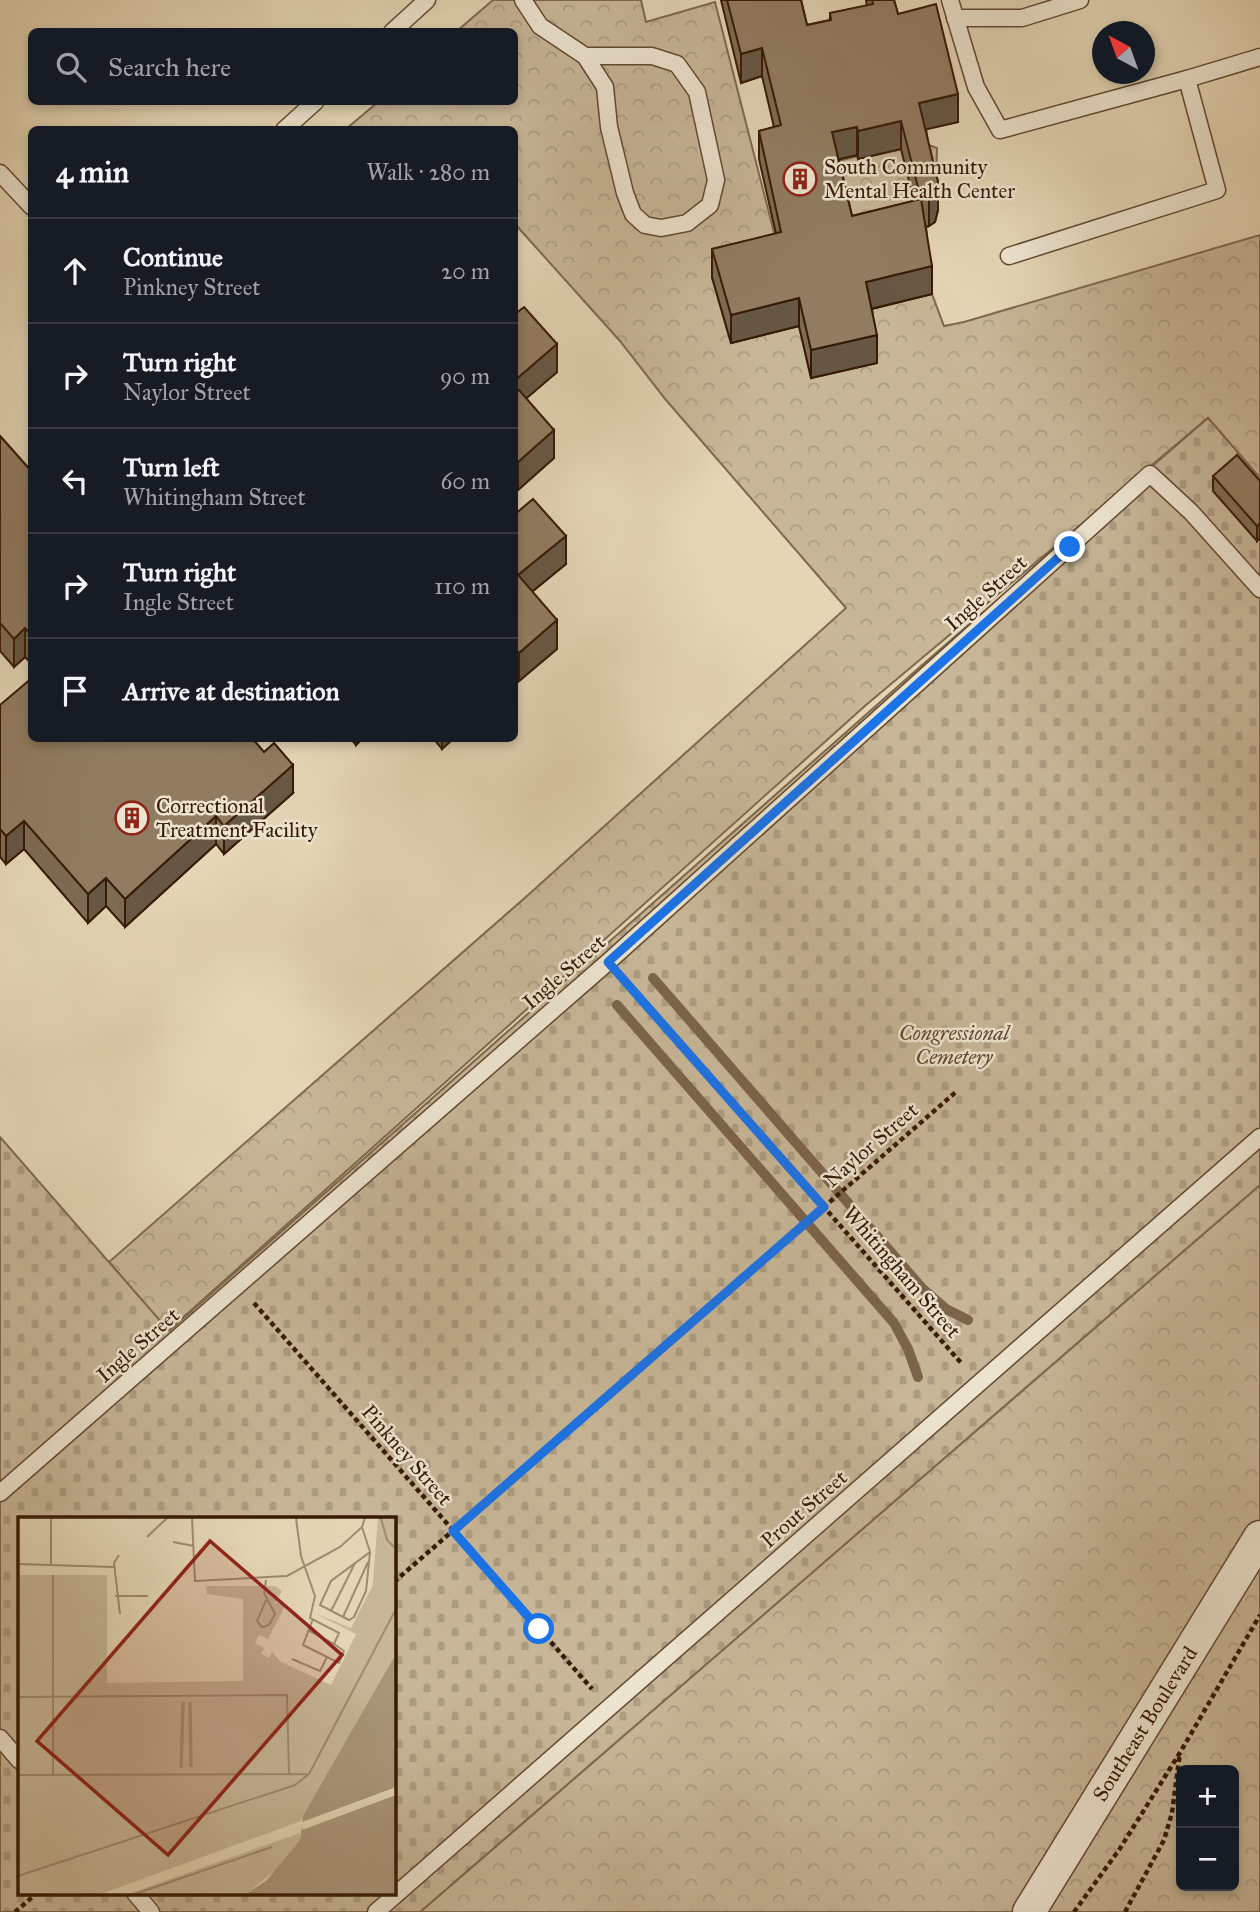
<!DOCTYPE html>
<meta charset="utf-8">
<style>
:root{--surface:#171b24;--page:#242831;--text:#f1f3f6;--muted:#9ea1a6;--line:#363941}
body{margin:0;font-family:"IM FELL Great Primer",serif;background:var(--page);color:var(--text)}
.controls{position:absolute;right:21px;bottom:21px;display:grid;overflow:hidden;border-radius:10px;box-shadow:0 4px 10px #0003}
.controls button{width:63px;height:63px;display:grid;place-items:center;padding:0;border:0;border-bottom:2px solid var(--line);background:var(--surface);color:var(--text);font:35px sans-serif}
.compass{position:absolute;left:1092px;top:21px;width:63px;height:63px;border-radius:50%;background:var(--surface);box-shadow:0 4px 10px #0003;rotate:319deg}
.stop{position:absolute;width:21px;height:21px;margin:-16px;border:5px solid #1a73e8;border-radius:50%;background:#fff}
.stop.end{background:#1a73e8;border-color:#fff;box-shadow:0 2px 7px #0008}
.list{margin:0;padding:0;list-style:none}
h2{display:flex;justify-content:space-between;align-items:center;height:91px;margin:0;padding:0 28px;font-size:30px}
h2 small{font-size:23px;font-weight:400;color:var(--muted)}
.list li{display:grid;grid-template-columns:46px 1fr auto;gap:21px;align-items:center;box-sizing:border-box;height:105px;padding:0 28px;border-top:2px solid var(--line)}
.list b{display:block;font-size:26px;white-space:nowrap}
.list p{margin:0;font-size:23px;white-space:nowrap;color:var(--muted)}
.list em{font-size:23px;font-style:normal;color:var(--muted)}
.icon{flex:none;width:38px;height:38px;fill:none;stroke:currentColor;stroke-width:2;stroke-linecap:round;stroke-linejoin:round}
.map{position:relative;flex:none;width:1260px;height:1912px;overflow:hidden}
.search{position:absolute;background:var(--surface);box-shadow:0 4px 10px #0003;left:28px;top:28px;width:490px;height:77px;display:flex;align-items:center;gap:18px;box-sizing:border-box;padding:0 24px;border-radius:10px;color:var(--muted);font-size:26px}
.panel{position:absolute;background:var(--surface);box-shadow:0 4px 10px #0003;left:28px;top:126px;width:490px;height:616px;border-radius:10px}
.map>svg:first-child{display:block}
.forest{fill:url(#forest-crowns);stroke:#7f684e;stroke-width:2;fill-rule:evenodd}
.cemetery{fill:url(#cemetery-stones);stroke:#7f684e;stroke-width:2;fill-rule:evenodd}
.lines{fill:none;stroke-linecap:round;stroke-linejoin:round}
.stream{stroke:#7b644b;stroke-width:10}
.lane-casing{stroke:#624931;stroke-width:19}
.street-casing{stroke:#624931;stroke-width:35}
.path{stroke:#371a05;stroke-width:4.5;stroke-dasharray:5 3.5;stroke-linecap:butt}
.lane{stroke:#ede4cf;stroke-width:16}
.street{stroke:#ede4cf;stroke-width:32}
.wall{fill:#7d6b53;stroke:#371a05;stroke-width:2;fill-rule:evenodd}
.shaded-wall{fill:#665744;stroke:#371a05;stroke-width:2}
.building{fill:#917c61;stroke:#371a05;stroke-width:2;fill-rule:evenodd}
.route{stroke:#1a73e8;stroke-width:9}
.labels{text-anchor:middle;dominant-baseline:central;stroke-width:5;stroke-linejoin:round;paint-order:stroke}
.poi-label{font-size:21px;fill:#371a05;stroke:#ede4cf;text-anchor:start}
.street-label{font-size:21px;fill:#371a05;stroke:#ede4cf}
.park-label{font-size:21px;font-style:italic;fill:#624931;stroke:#ede4cf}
.inset-river{fill:none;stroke:#a99679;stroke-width:3.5}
.inset-road{fill:none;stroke:#9f8b6f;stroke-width:2}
.view{fill:#8f2418;fill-opacity:0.15;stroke:#8f2418;stroke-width:3.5}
.inset-edge{fill:none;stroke:#371a05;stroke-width:3.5}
</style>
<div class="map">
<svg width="1260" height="1912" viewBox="0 0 1260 1912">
<defs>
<pattern id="forest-crowns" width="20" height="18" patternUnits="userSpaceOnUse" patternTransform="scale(1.75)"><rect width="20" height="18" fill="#c7b697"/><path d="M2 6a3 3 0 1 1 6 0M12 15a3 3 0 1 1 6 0" fill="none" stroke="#ac9c81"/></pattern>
<pattern id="cemetery-stones" width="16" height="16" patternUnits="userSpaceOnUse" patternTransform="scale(1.75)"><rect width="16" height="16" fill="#c7b697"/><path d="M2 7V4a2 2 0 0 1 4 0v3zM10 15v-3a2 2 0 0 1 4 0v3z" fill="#ac9c81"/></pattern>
</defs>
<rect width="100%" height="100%" fill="#e4d6b5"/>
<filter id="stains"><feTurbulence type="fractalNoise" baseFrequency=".00286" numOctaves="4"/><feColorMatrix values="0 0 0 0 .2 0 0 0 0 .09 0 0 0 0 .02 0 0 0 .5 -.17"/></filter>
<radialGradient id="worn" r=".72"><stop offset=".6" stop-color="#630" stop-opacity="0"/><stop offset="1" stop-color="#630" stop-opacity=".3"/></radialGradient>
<g class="forest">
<polygon points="493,0 641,0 646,22 715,2 781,260 712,278 731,343 799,326 811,378 866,310 932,294 944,326 964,322 1260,235 1260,478 1208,418 866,705 168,1331 109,1262 527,896 846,608 666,400 620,341 515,224 514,130 346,129 378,102 514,102 514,32 457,31"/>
<polygon points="918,141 937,148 935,222 848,246 831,163"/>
<path d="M1260 1185V1912H420ZM1181 1770H1234V1886H1181Z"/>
</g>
<path class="cemetery" d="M1208 418 1260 478V1185L420 1912H0V1137L169 1331 921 666ZM19 1518H394V1893H19Z"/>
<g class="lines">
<g class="stream">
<polyline points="653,978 922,1288 946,1309 968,1320"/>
<polyline points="617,1005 894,1323 908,1349 918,1377"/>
</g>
<defs>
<g id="lane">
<polyline points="523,0 540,26 585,56 605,87 609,127 625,193 633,214 645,225 661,228 687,223 710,205 716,180 697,92 677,64 652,56 585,56"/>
<polyline points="950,0 976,87 1000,130 1187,79"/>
<polyline points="955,18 1022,18 1080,0"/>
<polyline points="392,32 427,0"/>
<polyline points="284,130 315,102"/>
<polyline points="0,173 32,207"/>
<polyline points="1009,256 1217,190 1187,79 1260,57"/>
<polyline points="0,1493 608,962 1150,474 1191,512 1260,589"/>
<polyline points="0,1738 19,1760"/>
<polyline points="135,1893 151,1912"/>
<polyline points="376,1912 1260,1137"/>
</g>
<polyline id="street" points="1029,1912 1260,1537"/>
</defs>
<use href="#lane" class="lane-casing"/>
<use href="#street" class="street-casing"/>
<g class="path">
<polyline points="626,982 962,1364"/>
<polyline points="254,1303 592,1689"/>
<polyline points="394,1582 957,1091"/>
<polyline points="15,1912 37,1893"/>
<polyline points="1074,1912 1119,1850 1181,1751 1260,1615"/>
<polyline points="1125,1912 1164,1840 1172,1813 1180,1753"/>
</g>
<use href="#lane" class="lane"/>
<use href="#street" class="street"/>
</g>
<g class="wall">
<path d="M721 0H801L807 25 830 20V13L867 6 866 0H894L898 14 958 122 926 129 938 210 935 222 929 226 926 227 932 294 872 309 877 363 811 378 799 326 731 343 712 277V249L776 234 759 159V131L774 127 762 76 741 83ZM901 149 914 201 852 216 839 159 857 155 858 159Z"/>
<polygon points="514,315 557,372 526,398 554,458 518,490 514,487"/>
<polygon points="0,436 32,472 32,664 25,657 14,667 0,651"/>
<polygon points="1213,476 1260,481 1260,538 1257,541 1213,491"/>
<polygon points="514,515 566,564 532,592 557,649 519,681 514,676"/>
<polygon points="0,705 293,793 224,854 216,844 125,927 106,906 88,923 24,849 6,864 0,857"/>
<polygon points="350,738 363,738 356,745"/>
<polygon points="433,738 454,738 442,749"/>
</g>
<g class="shaded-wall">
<polygon points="762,48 762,76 741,83 741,54"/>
<polygon points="958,94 958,122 919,131 919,103"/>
<polygon points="901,121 901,149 858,159 858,131"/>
<polygon points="857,127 857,155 832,161 832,132"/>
<polygon points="938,182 938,210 935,222 929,226 929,198"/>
<polygon points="932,266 932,294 866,310 866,282"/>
<polygon points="799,298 799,326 731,343 731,315"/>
<polygon points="877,335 877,363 811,378 811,350"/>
<polygon points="557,344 557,372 514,409 514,381"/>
<polygon points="554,430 554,458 518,490 518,462"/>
<polygon points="1260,523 1260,538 1257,541 1257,526"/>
<polygon points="566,536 566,564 518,603 518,575"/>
<polygon points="557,620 557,649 519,681 519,653"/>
<polygon points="25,628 25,657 14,667 14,639"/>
<polygon points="356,738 363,738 356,745"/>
<polygon points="442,738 454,738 442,749"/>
<polygon points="293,765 293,793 224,854 224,826"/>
<polygon points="216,816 216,844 125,927 125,899"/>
<polygon points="24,821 24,849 6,864 6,836"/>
<polygon points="106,878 106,906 88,923 88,894"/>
</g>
<g class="building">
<path d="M727 0H801L807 25 831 20 830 13 873 4 872 0H894L898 14 936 4 958 94 919 103 938 182 935 194 929 198 921 199 932 266 866 282 877 335 811 350 799 298 731 315 712 249 781 232 759 131 781 125 762 48 741 54ZM901 121 921 199 852 216 832 132 857 127 858 131Z"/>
<polygon points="524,307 557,344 514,381 514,315"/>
<polygon points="514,388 517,391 519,390 554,430 518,462 514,459"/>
<polygon points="0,436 32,472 32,636 25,628 14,639 0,623"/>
<polygon points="1237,455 1260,481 1260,523 1257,526 1213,476"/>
<polygon points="533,499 566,536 518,575 557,620 519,653 514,647 514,515"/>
<polygon points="32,678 32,738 252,738 264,752 274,743 293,765 224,826 216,816 125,899 106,878 88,894 24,821 6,836 0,829 0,705"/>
</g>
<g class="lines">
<polyline class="route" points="539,1629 453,1531 824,1207 608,962 1070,547"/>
</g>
<defs>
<symbol id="building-ring" viewBox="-11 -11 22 22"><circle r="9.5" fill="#ede4cf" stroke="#8f2418" stroke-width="1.5"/><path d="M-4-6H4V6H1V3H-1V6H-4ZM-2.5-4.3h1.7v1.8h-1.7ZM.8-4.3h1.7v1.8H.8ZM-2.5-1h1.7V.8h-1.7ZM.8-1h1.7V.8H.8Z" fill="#8f2418"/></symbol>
</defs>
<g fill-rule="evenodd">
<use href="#building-ring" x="781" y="160" width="38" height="38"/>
<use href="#building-ring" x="113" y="799" width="38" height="38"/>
</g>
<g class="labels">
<g class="poi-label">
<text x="824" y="167">South Community<tspan x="824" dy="24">Mental Health Center</tspan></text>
<text x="156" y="806">Correctional<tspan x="156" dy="24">Treatment Facility</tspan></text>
</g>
<g class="street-label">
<text transform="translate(986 593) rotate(-42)">Ingle Street</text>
<text transform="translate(564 972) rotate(-41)">Ingle Street</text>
<text transform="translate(871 1145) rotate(-41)">Naylor Street</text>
<text transform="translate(902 1272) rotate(49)">Whitingham Street</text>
<text transform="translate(138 1345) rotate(-41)">Ingle Street</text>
<text transform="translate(407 1455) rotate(49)">Pinkney Street</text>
<text transform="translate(804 1509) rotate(-41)">Prout Street</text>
<text transform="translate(1145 1724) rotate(-58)">Southeast Boulevard</text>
</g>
<g class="park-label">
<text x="954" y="1033">Congressional<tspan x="954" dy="24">Cemetery</tspan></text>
</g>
</g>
<g transform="translate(18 1517)">
<rect width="378" height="378" fill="#e4d6b5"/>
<path d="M360 1H378V113L354 78Z" fill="#c7b697"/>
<path d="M364 35 377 45 378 135 283 304 83 377H0V282L31 262H272L280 177 89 178V166L225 164V82L189 77 188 69H257L264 74 258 85 267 89 250 122 241 118 237 126 246 131 243 137 251 141 254 135 263 145 313 168 338 117 296 96 333 111 356 66ZM282 316V323L260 351 228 377H110Z" fill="#c7b697"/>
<path d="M0 58H89V178L280 177V253L272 262H31L0 282Z" fill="#c7b697"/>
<path d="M378 136V377H228L249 363 282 323 285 299Z" fill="#a99679"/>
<path d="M378 270V278L284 313V305Z" fill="#e4d6b5"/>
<path class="inset-river" d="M172 185 173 250M163 251 165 185"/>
<path class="inset-road" d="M174 1 177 64 269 59 322 30 344 10 347 1M363 1 369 23 378 32M344 10 352 35 313 64 302 88 331 103 336 100 348 74 352 35M129 20 149 1M155 25 176 29M101 38 96 46 102 97M0 47 96 50M33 49V1M35 58V258M248 63 246 76 257 97 251 108 244 110 239 104 248 83M97 79H130M313 94 337 46M325 100 350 45M295 102 285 128 309 140M290 113 316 127M274 142 302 154 309 140 321 146 326 134 316 127 321 116 292 101 297 79 283 39 278 1M0 180 269 178 271 257M0 258 291 257M0 359 277 268 291 257 378 92M117 377 254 330"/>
<path class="view" d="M192 24 324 138 150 338 19 224Z"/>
<rect width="378" height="378" class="inset-edge"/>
</g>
<rect width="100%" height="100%" filter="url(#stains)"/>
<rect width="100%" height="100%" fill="url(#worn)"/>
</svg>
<div class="controls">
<button>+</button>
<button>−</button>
</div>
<svg class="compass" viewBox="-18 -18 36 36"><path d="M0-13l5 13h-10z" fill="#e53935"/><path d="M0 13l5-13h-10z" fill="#9ea1a6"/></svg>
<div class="stop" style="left:539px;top:1629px"></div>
<div class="stop end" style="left:1070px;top:547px"></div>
<div class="search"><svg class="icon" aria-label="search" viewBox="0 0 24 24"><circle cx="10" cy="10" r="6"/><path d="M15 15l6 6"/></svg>Search here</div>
<section class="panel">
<h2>4 min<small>Walk · 280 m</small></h2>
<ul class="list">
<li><svg class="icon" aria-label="ahead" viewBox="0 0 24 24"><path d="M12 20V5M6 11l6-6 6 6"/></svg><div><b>Continue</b><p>Pinkney Street</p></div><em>20 m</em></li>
<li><svg class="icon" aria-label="right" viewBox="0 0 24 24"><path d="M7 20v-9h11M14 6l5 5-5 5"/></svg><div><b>Turn right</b><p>Naylor Street</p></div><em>90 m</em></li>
<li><svg class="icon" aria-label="left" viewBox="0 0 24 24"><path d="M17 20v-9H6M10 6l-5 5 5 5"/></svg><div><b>Turn left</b><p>Whitingham Street</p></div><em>60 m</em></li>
<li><svg class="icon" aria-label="right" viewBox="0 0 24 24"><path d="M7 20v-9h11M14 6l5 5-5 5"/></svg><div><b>Turn right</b><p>Ingle Street</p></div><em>110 m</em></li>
<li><svg class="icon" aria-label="arrive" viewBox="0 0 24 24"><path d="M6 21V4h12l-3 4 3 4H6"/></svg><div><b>Arrive at destination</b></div></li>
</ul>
</section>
</div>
